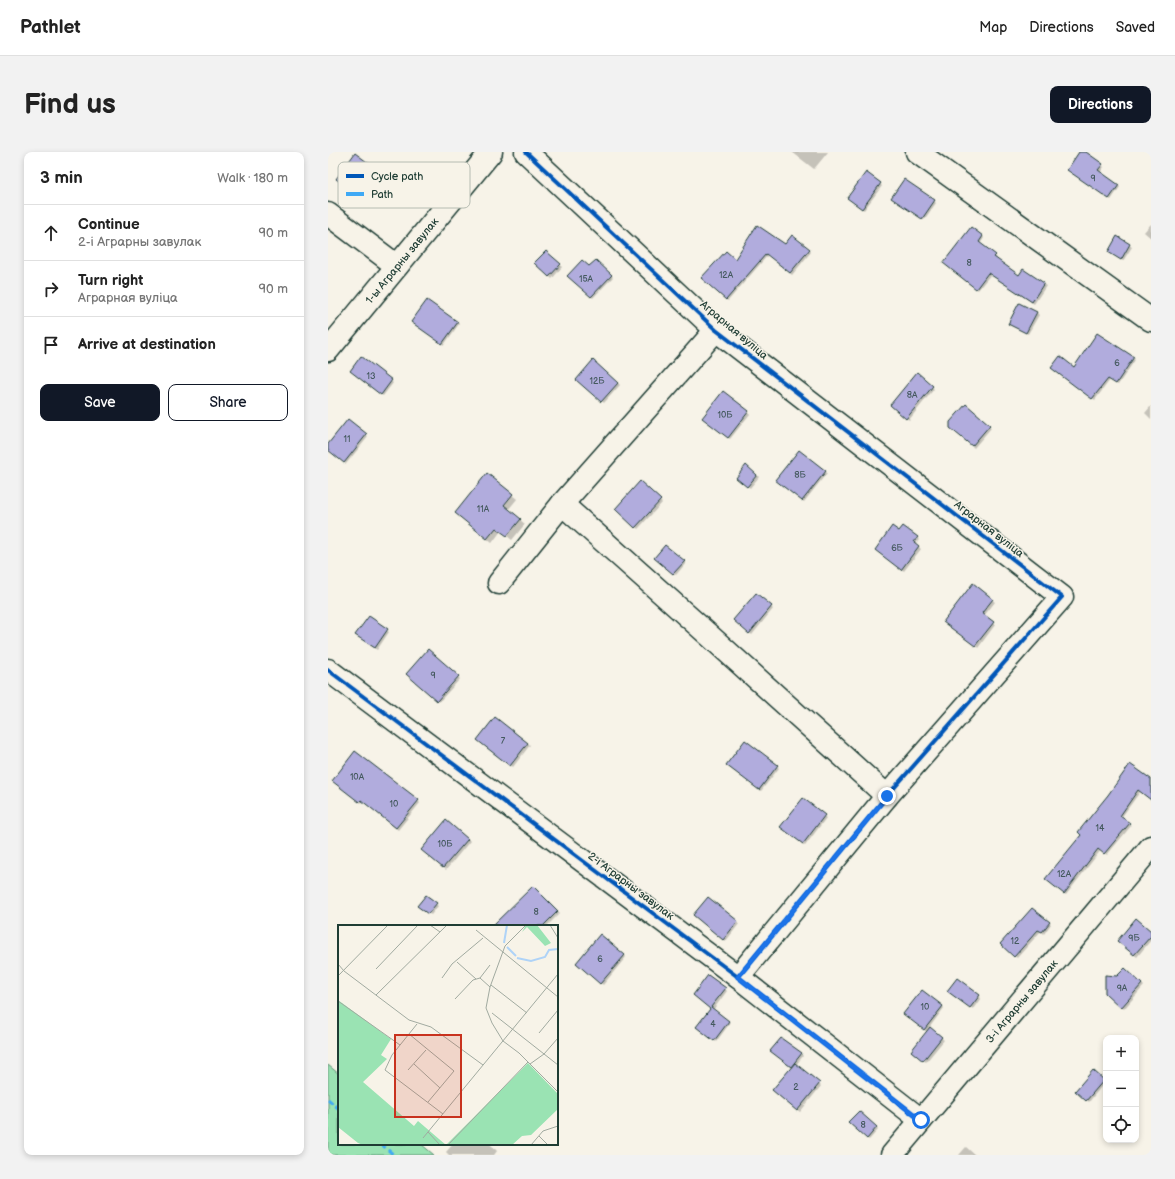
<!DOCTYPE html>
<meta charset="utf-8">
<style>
:root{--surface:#fff;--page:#f2f2f2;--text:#222;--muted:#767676;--line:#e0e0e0;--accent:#111827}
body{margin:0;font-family:"Balsamiq Sans",sans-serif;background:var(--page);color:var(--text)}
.controls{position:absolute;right:12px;bottom:12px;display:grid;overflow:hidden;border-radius:8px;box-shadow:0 2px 6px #0003}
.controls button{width:36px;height:36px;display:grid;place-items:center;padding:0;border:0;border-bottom:1px solid var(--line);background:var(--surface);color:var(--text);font:20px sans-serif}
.stop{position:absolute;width:12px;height:12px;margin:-9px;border:3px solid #1a73e8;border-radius:50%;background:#fff}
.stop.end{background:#1a73e8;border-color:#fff;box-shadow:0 1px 4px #0008}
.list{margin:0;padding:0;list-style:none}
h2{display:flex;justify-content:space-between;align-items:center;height:52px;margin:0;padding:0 16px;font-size:17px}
h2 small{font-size:13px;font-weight:400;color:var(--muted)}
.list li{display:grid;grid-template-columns:26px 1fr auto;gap:12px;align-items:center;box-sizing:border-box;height:56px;padding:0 16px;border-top:1px solid var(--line)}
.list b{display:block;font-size:15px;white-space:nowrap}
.list p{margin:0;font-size:13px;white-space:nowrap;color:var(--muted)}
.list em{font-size:13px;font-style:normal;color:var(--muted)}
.actions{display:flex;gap:8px;padding:12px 16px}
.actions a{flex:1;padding:9px 0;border:1px solid var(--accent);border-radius:8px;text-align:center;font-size:14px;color:var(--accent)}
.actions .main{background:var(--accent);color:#fff}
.icon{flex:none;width:22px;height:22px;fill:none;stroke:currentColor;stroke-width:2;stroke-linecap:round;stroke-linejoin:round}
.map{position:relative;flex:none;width:823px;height:1003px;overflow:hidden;border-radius:8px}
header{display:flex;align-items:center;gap:24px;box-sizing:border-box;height:56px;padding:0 20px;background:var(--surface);border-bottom:1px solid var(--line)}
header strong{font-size:19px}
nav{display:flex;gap:22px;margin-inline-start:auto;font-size:14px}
.intro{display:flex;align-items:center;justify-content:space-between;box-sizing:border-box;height:96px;padding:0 24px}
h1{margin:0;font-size:28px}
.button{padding:10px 18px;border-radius:8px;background:var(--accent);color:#fff;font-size:14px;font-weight:700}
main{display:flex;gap:24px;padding:0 24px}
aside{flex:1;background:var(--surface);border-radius:8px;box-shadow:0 2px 6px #0003}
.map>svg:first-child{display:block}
.green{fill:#9ae3b3;stroke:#5c9074}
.shadow{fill:#0003}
.building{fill:#b1acdd;stroke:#1f3d34}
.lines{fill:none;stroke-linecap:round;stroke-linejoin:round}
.minor-casing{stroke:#1f3d34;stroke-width:25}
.minor{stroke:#f7f3e8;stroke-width:22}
.quiet{stroke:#3fa9f5;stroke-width:3;stroke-dasharray:6 3;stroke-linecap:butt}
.cycleway-casing{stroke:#f7f3e8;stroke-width:6}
.cycleway{stroke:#0057b8;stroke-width:4}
.route{stroke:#1a73e8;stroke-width:5}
.labels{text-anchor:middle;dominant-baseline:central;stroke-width:3;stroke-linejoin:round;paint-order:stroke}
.number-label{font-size:9px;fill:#44595e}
.street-label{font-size:11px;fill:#1f3d34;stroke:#f7f3e8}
.inset-river{fill:none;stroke:#afd3f7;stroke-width:2}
.inset-road{fill:none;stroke:#a1aaa0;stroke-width:1}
.view{fill:#c8321e;fill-opacity:0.15;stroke:#c8321e;stroke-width:2}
.inset-edge{fill:none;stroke:#1f3d34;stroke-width:2}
.key{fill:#f7f3e8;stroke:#b6bcb2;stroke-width:1}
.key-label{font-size:11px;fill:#1f3d34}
</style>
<header>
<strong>Pathlet</strong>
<nav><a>Map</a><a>Directions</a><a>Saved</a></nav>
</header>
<div class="intro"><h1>Find us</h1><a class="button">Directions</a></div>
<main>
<aside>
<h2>3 min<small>Walk · 180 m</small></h2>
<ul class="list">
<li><svg class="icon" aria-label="ahead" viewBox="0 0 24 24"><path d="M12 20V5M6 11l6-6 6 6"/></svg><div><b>Continue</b><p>2-і Аграрны завулак</p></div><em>90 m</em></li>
<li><svg class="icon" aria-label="right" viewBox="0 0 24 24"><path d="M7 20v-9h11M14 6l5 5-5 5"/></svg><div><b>Turn right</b><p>Аграрная вуліца</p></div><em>90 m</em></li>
<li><svg class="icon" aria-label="arrive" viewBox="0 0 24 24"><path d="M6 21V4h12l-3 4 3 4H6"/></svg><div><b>Arrive at destination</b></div></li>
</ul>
<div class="actions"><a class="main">Save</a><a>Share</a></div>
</aside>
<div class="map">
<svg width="823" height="1003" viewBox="0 0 823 1003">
<rect width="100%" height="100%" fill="#f7f3e8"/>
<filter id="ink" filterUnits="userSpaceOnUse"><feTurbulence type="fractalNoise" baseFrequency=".025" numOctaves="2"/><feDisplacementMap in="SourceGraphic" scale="8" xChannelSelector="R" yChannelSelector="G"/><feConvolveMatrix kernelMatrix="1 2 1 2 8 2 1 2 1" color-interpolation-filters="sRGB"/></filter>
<g filter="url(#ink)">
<polygon class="green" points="0,913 11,922 11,992 93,992 106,1003 0,1003"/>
<g class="shadow">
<polygon points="464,0 500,0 486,17"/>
<polygon points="752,0 756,0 774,13 776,15 772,21 792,35 783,48 742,19"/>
<polygon points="27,2 53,22 35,46 11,29"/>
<polygon points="552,32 554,34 536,58 520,46"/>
<polygon points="567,48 606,49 608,51 596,68"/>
<polygon points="823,72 823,86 816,80"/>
<polygon points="654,84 656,86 652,92 669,106 667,108 691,124 695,119 718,134 706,152 663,122 650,138 618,113"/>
<polygon points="789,85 804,95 795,109 781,100"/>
<polygon points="457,93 481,98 483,100 464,123 440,103 400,149 375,126 407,108"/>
<polygon points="218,100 234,115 224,127 208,111"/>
<polygon points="268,109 285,125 265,146 241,124 261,116"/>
<polygon points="709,161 711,163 700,182 683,173"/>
<polygon points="129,170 131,172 116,193 87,172"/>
<polygon points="769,182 807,208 790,233 782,228 767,248 727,217 746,216"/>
<polygon points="33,206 65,231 55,244 25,221"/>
<polygon points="265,210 292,233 276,251 249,228"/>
<polygon points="589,222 606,237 581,268 565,255"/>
<polygon points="638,254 663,276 646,296 623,275"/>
<polygon points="823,254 823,267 817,261"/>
<polygon points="420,260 422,262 402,287 377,268"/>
<polygon points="38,283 40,285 18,312 0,298 0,294"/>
<polygon points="497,319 499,321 476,350 450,330"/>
<polygon points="429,323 431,325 422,336 411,328"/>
<polygon points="312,331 334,351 310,377 288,357"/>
<polygon points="184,343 189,347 180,358 197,372 184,388 173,379 164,391 133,365"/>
<polygon points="571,380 589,386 591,388 587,392 593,397 576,419 550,400"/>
<polygon points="329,408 356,409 358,411 348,423"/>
<polygon points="645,433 667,450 656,464 667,473 650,496 618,472"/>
<polygon points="428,442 445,457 424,483 408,470"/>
<polygon points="41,466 61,480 49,498 31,485"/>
<polygon points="101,498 132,527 111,550 80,522"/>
<polygon points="167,566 202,593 185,615 152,590"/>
<polygon points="417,589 451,616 433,639 401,615"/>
<polygon points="823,628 823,647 812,640 793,666 803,674 779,703 773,698 738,743 721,729 781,644"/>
<polygon points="7,631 90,649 92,651 70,678 35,649 33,651"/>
<polygon points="475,647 498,666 477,694 455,677"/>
<polygon points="140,687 142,689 118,718 95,698"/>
<polygon points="205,736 232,761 219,774 207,774"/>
<polygon points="98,744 110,754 103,763 93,756"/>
<polygon points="380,746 411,772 398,789 368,765"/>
<polygon points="721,771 723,772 716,782 713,779 689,806 673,792"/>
<polygon points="823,781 823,788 809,805 790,789"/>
<polygon points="296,803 298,805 275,833 251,813"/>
<polygon points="797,817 816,834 796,857 778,841"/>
<polygon points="397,837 399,839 385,858 402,871 388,890 372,877 384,857 368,845"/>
<polygon points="623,840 651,844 653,846 645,857"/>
<polygon points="614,854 616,856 601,876 616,888 598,910 586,901 599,880 578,864"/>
<polygon points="446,901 473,902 475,904 468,913 493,934 472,960 447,940 464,915"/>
<polygon points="775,928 777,930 761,950 750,941"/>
<polygon points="531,960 550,978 541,988 522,970"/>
<polygon points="125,992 162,992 169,999 166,1003 121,1003 118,1000"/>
<polygon points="638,995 647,1003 631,1003"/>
</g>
<g class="building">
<polygon points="751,0 758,0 775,12 770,18 791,33 781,47 739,18"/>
<polygon points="27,1 51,19 32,45 8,27"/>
<polygon points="538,20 553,31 534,57 519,46"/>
<polygon points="576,27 607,48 594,67 563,46"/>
<polygon points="429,73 457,92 464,83 482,97 462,121 438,102 398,148 373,126 398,99 407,107"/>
<polygon points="643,75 655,84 651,90 668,103 666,105 691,123 695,117 716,131 704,150 660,121 648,137 615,111"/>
<polygon points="789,84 802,92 793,108 780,100"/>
<polygon points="218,99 233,112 221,125 206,111"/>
<polygon points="254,108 261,114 268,108 284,123 263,145 239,124"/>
<polygon points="99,148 130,170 114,192 83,170"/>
<polygon points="691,151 709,160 698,181 680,172"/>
<polygon points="769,181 806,205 788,232 780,227 764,247 723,216 732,204 746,215"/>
<polygon points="33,204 64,228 53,243 22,219"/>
<polygon points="265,208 290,231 273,250 248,228"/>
<polygon points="589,220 605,234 578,267 562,253"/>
<polygon points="395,239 421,259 400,286 374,266"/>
<polygon points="638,252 662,273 644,294 622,276 622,270"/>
<polygon points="20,267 39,282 16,311 0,298 0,292"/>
<polygon points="471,298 498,319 474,349 447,328"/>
<polygon points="418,313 429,323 419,335 408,326"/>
<polygon points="159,321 185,342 176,353 193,367 179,384 168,376 159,387 127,361"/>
<polygon points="312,329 333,348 307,376 287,357"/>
<polygon points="564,374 571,379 575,374 590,385 586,390 591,394 573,418 547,398"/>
<polygon points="337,393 357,409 345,422 326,406"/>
<polygon points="645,431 665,447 654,461 666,470 647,494 615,470"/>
<polygon points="428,441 444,454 421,482 405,468"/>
<polygon points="41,464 60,477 47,496 27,483"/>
<polygon points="100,497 131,524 109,549 78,522"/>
<polygon points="167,565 200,591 182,614 149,588"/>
<polygon points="417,588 450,613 431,638 398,613"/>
<polygon points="27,599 91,648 68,676 33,648 31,650 4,629"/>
<polygon points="802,612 823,627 823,648 810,638 792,664 802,671 776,702 770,697 736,742 717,727 753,683 750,680 780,643"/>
<polygon points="475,646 497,663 475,692 452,675"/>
<polygon points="118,668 140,687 115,716 93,698"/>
<polygon points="205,734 230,759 215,774 164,774"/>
<polygon points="98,743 109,751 100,762 89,754"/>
<polygon points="380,745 410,769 395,788 365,763"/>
<polygon points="704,756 722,770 714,780 710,778 686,805 672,792"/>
<polygon points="808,766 823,779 823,784 806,803 789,789"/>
<polygon points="272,782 297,803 272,832 248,811"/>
<polygon points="797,816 814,832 793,856 777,841 777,823 789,824"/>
<polygon points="380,823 398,836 383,855 401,869 386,889 368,875 382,857 365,843"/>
<polygon points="629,826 652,843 642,856 619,839"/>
<polygon points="594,838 615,854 596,878 575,862"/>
<polygon points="602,875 614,885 595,909 583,899"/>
<polygon points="453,886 474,901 463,915 442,899"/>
<polygon points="467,911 492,931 469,959 444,938"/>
<polygon points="765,918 776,928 758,949 747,939"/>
<polygon points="531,959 549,975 539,987 520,970"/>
</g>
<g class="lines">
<defs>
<g id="minor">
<polyline points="198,0 388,178 734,445 559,644 410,825"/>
<polyline points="589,0 823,168"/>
<polyline points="0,62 69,114"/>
<path id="s1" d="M0 198 163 0"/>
<polyline points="234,352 383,485 559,644"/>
<polyline points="171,431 234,352 388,178"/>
<polyline points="0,518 410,825 593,968"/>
<path id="s2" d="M564 1003 823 695"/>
</g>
</defs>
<use href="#minor" class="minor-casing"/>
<use href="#minor" class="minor"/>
<g class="quiet">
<polyline points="0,947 11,957"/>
<polyline points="53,992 66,1003"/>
</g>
<defs>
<g id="cycleway">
<polyline points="198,0 388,178 734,445 559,644 410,825"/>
<polyline points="0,518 410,825 593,968"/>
</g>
</defs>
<use href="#cycleway" class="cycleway-casing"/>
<use href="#cycleway" class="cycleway"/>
</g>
</g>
<g class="lines" filter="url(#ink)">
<polyline class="route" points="559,644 410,825 593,968"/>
</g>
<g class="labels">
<g class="number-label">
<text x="765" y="26">9</text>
<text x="641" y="111">8</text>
<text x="398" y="123">12А</text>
<text x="258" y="127">15А</text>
<text x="789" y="211">6</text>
<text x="43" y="224">13</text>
<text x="269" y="229">12Б</text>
<text x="584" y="243">8А</text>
<text x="397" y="263">10Б</text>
<text x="19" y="287">11</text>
<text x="472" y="323">8Б</text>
<text x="155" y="357">11А</text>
<text x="569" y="396">6Б</text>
<text x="105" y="523">9</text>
<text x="175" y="589">7</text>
<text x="29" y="625">10А</text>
<text x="66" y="652">10</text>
<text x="772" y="676">14</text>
<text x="117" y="692">10Б</text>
<text x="736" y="722">12А</text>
<text x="208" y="760">8</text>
<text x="806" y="786">9Б</text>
<text x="687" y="789">12</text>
<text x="272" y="807">6</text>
<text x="794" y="836">9А</text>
<text x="597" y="855">10</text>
<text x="385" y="872">4</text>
<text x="468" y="935">2</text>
<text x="535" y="973">8</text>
</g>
<g class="street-label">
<text stroke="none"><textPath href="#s1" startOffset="116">1-ы Аграрны завулак</textPath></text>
<text transform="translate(406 178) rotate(40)">Аграрная вуліца</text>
<text transform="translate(661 377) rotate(38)">Аграрная вуліца</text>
<text transform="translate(303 734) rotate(37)">2-і Аграрны завулак</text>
<text stroke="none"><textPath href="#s2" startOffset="201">3-і Аграрны завулак</textPath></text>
</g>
</g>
<g transform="translate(10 773)">
<rect width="220" height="220" fill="#f7f3e8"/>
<path d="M188 0H199L213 18 207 21 189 2 184 7ZM0 75 53 114 43 130 49 134 25 157 76 201 80 196 108 220 190 138 220 169V184L193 210 184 211 174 220H25L20 218 0 202Z" fill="#9ae3b3"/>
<path class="inset-river" d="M166 18 169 0M169 22 178 31M179 33 193 36 207 32 211 25 220 24"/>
<path class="inset-road" d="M92 0 102 7M188 0 167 21 152 62 148 83 154 98 165 116 181 128 220 167M212 0 220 13M138 5 220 72M119 37 138 54M0 39 6 46 71 95 93 102 145 140M38 44 80 0M0 51 50 0M104 53 114 39 145 13M142 53 152 62M153 60 189 88M38 70 109 0M117 74 135 55 142 53 152 40M0 76 62 120M154 88 220 140M79 99 54 130 47 145 105 189M201 108 220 85M71 109 116 146 90 177M76 139 102 163M192 139 206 129 220 113M70 145 88 125M90 207 102 220M201 211 210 220M85 213 220 49M110 220 190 137M193 220 205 206 220 201"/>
<path class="view" d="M57 110H123V192H57Z"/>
<rect width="220" height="220" class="inset-edge"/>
</g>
<rect x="10" y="10" width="132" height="46" rx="6" class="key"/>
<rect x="18" y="22" width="18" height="4" fill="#0057b8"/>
<rect x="18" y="40" width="18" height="4" fill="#3fa9f5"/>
<g class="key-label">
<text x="43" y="28">Cycle path</text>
<text x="43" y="46">Path</text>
</g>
</svg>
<div class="controls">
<button>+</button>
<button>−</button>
<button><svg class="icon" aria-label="locate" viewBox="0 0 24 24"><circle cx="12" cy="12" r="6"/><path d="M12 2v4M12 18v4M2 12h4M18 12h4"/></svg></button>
</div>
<div class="stop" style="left:593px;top:968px"></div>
<div class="stop end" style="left:559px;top:644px"></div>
</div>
</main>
